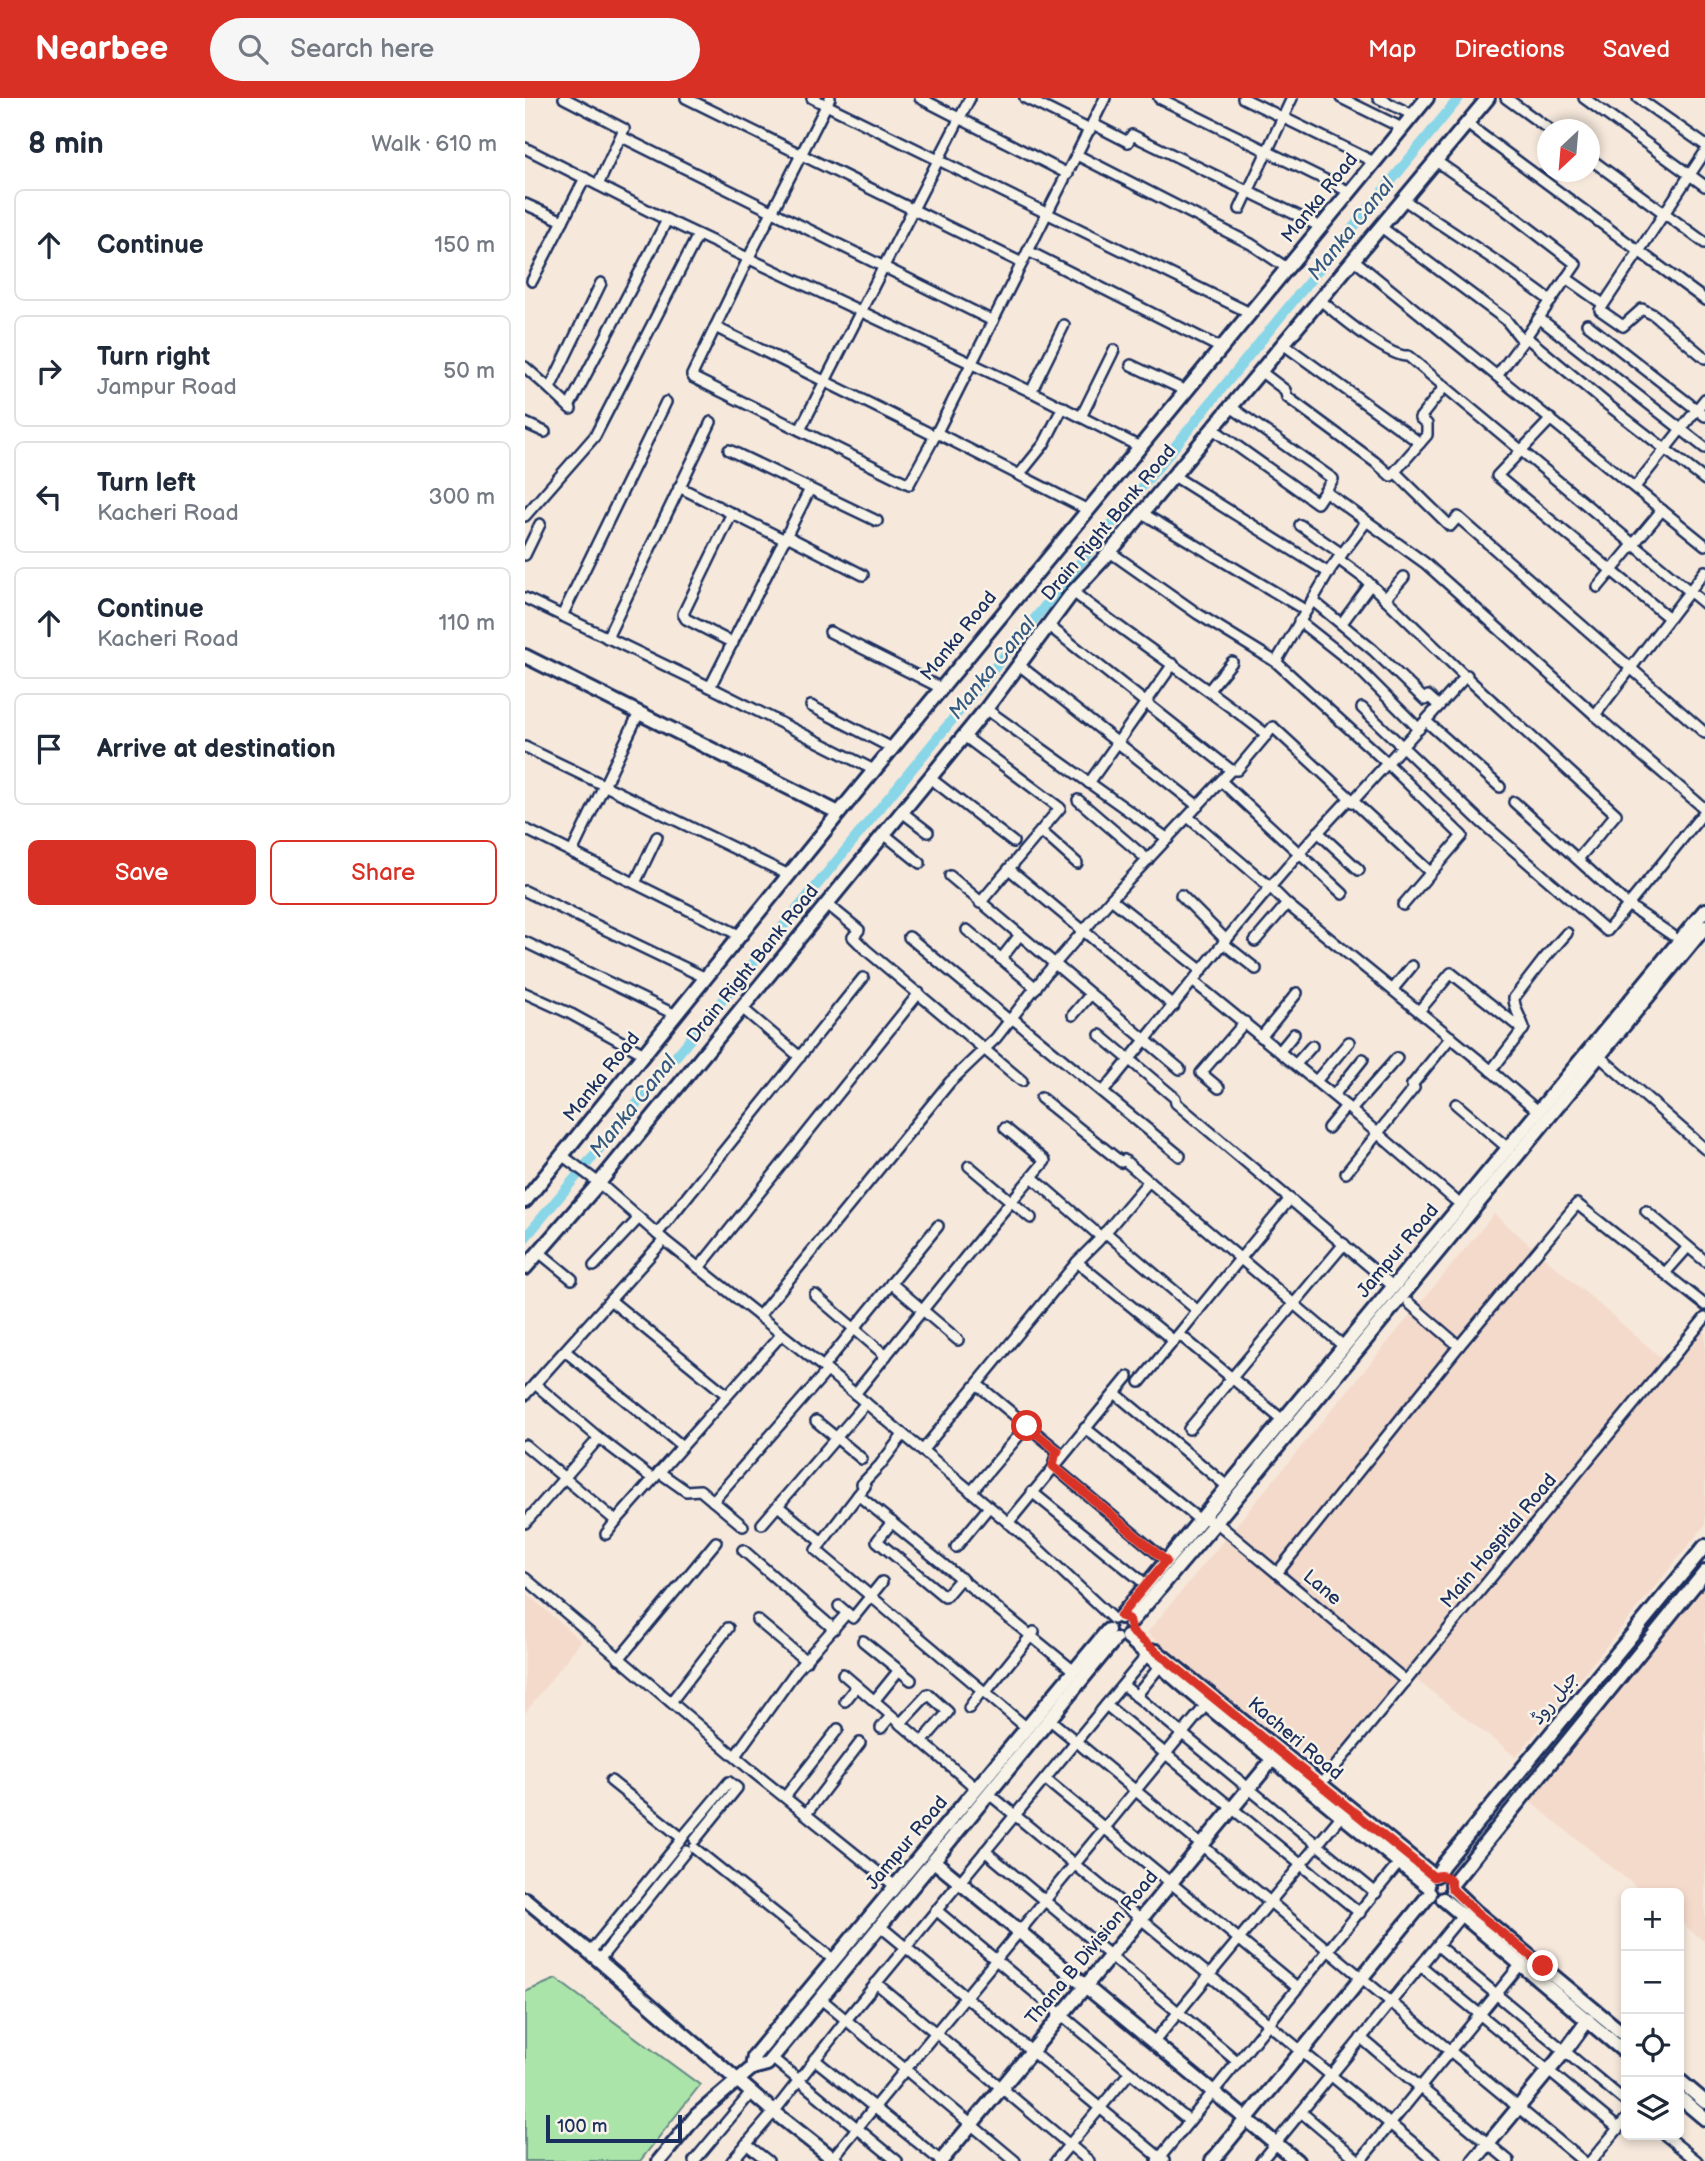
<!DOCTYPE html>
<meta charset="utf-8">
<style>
:root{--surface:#fff;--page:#f6f6f7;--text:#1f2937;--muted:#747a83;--line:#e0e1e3;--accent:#d93025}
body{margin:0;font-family:"Balsamiq Sans","Playpen Sans Arabic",sans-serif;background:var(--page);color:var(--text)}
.controls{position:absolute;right:21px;bottom:21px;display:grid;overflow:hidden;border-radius:10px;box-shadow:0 4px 10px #0003}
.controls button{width:63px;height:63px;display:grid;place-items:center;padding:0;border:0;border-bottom:2px solid var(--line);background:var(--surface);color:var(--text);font:35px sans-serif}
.compass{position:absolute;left:1012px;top:21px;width:63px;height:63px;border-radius:50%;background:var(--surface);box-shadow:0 4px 10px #0003;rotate:206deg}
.scale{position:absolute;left:21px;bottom:18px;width:136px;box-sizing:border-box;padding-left:7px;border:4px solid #1b2f5e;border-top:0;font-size:19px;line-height:24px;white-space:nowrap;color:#1b2f5e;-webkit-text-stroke:5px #f7f3e8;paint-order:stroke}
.stop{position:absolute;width:21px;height:21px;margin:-16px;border:5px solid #d93025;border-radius:50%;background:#fff}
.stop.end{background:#d93025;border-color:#fff;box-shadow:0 2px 7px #0008}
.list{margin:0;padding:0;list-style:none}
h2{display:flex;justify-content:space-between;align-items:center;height:91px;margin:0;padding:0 28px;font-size:30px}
h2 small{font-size:23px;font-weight:400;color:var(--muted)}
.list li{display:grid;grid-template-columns:46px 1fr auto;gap:21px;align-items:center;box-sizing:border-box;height:112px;margin:0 14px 14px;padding:0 14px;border:2px solid var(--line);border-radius:10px}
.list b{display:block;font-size:26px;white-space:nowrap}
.list p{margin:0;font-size:23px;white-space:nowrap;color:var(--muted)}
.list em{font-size:23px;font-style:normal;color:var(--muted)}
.actions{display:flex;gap:14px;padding:21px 28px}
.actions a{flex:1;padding:16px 0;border:2px solid var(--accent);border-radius:10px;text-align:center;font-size:24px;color:var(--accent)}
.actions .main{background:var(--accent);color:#fff}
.icon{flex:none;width:38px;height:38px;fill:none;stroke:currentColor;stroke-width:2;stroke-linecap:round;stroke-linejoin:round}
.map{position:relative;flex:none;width:1180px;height:2063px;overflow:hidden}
header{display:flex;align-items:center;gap:42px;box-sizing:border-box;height:98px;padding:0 35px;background:var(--accent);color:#fff}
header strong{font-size:33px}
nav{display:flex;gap:38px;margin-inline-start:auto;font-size:24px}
.search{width:490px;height:63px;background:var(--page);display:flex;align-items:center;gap:18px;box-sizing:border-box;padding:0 24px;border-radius:38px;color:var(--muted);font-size:26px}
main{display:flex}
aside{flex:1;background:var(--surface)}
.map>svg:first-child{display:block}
.built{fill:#f4dacb}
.green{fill:#abe4a9;stroke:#638a84;stroke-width:2}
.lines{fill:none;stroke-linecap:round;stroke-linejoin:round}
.canal{stroke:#88d6e7;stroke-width:10}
.street-casing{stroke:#1b2f5e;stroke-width:14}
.secondary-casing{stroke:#1b2f5e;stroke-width:18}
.street{stroke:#f7f3e8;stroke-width:9}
.secondary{stroke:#f7f3e8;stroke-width:12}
.route{stroke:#d93025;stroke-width:9}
.labels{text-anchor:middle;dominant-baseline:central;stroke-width:5;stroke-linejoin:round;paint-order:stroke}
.street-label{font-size:19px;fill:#1b2f5e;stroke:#f7f3e8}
.water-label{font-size:21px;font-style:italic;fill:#365980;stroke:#f7f3e8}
</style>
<header>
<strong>Nearbee</strong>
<div class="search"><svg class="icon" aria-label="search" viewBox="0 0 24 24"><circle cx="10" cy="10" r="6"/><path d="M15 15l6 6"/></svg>Search here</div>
<nav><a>Map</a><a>Directions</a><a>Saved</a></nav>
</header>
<main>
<aside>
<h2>8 min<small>Walk · 610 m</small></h2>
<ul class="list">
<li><svg class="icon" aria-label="ahead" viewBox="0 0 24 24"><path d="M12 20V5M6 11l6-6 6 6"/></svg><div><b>Continue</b></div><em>150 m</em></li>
<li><svg class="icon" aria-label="right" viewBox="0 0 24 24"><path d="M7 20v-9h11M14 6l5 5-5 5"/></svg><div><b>Turn right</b><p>Jampur Road</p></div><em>50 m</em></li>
<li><svg class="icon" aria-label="left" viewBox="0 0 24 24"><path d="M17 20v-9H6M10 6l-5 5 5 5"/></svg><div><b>Turn left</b><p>Kacheri Road</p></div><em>300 m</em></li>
<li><svg class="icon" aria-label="ahead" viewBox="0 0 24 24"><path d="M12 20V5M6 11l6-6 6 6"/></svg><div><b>Continue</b><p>Kacheri Road</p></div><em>110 m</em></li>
<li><svg class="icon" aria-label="arrive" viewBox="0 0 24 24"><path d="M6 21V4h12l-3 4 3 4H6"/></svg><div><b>Arrive at destination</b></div></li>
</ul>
<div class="actions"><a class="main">Save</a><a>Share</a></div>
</aside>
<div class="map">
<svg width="1180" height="2063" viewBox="0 0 1180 2063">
<rect width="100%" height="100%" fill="#f6e8db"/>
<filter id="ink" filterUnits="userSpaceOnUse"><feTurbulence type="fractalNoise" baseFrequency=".0143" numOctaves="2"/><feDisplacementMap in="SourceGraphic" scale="14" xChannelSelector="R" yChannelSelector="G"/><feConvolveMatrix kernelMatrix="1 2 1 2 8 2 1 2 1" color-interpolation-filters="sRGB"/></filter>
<g filter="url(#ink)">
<g class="built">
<polygon points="969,1116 1141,1264 1175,1224 1180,1229 1180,1427 991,1659 885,1577 799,1676 622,1535"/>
<polygon points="1180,1474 1180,1844 1154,1823 1154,1795 1119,1795 997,1697"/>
<polygon points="0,1494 56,1543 0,1615"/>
</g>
<polygon class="green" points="31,1881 175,1987 115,2063 0,2063 0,1894"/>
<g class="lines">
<path class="canal" d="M0 1140C315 763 623 380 934 0"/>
<defs>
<g id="street">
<polyline points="39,0 99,31 73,87"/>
<polyline points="161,0 497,165"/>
<polyline points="287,0 725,215"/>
<polyline points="305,0 223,161 167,277 169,280 384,386 410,338 580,0"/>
<polyline points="395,0 543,76"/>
<polyline points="500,0 565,32"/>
<polyline points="634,0 825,94"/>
<polyline points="718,0 849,64"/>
<polyline points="816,0 877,30"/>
<polyline points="853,0 888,17"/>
<polyline points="981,0 1025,32"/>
<polyline points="1059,0 1180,88"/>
<polyline points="1113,0 1180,47"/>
<polyline points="568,26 603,44 607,37 796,129"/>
<polyline points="942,26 1180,202"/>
<polyline points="97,39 468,223"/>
<polyline points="0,50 142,122 511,296 615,349"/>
<polyline points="1180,54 1075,212 1098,228 1117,211 1129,217 1180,260"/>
<polyline points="552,57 726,146 762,170"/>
<polyline points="1064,60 1180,145"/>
<polyline points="911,63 970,104 1051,166 998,243 972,278"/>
<polyline points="879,102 974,165 1026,203"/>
<polyline points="0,106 38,123"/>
<polyline points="715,111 767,0"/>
<polyline points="856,129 981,222 998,243"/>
<polyline points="503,153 696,250"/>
<polyline points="829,162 1180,447"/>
<polyline points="1041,180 1078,206"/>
<polyline points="7,183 60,80"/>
<path d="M795 202C811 215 864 260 883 258L1180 506"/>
<polyline points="1014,220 1180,350"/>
<polyline points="1062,226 1180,318"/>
<polyline points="190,229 410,338"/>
<polyline points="1001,239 1083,307 1180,382"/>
<polyline points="758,246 895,345"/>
<polyline points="606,267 661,293"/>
<polyline points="0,269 26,292"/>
<polyline points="735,273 760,292 762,299 850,364 866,378 902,337 902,326 895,320 920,288"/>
<polyline points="506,294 539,227"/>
<polyline points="44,309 142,122"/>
<polyline points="46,311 26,292 26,288 76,185"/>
<polyline points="556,319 589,252"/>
<polyline points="1026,321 972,378 1144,520"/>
<polyline points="0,325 20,334"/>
<polyline points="688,331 792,405 808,381 706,309"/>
<polyline points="275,332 445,0"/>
<polyline points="412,335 563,412"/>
<polyline points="204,352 352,423"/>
<polyline points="870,374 925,428 933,419 1180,635"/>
<polyline points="494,377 519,346 538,309"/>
<polyline points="649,378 804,475"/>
<polyline points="154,389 260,442"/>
<polyline points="1110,389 1180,301"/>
<polyline points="801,394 900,465 1070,617 1180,711"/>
<polyline points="207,415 158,516 161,521 208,545"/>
<polyline points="617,415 780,512"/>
<polyline points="0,418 70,338 173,137"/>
<polyline points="775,427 817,456"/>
<polyline points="262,438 338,477"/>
<polyline points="585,454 673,516 751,564 862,665 937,738 878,807"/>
<polyline points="0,457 15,426"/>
<polyline points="813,461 840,481 941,579 1091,716 1053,761"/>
<polyline points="1073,489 1137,412"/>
<path d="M548 494C612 544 679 587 742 637"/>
<polyline points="0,500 185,589 349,672"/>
<polyline points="860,501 879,479"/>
<polyline points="787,502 848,552 900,602 903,598 914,608"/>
<polyline points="37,518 141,304"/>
<polyline points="774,523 831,568 894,631"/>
<polyline points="817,525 845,487"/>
<polyline points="524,528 706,672"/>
<polyline points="305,534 416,590"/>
<polyline points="82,540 186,324"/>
<polyline points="751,564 807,469 841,424"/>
<polyline points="494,567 673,708"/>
<polyline points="185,589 285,391"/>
<polyline points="684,592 707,564"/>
<polyline points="286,608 367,650"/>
<polyline points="837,610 955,723 1082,833 1180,713"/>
<polyline points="461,611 643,741"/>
<polyline points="1070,617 1180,473"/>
<polyline points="901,623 975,689"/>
<polyline points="439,638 535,710 455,805"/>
<polyline points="0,649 264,777"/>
<polyline points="405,680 488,744"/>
<polyline points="696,683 818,796"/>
<polyline points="564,685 648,566"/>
<polyline points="553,702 623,762"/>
<polyline points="827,704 942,577"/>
<polyline points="989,704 1103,807 1147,837"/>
<polyline points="377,714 403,734"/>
<polyline points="663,719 745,789 762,806 956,964 1014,1014"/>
<polyline points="0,731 214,837"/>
<polyline points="516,733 552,765"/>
<polyline points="793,734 834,772"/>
<polyline points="359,736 395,765"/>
<polyline points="47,754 114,615"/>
<polyline points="484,771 649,908"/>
<polyline points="425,778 655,971"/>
<polyline points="110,785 132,739"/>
<polyline points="0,793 181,880"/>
<polyline points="656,797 701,842"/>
<polyline points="586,801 676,872"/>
<polyline points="302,806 334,832 328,839 340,851 497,983"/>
<polyline points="442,832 511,890"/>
<polyline points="384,839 485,923"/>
<polyline points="730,843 762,806"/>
<polyline points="0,844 151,917"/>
<polyline points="698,845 731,871"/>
<polyline points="476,861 494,838"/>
<polyline points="669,884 821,1008 930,1102"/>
<polyline points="868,891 887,868"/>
<polyline points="0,895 46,916 119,956"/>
<polyline points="217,910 275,959"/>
<polyline points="894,913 926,875 998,932"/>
<polyline points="548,917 565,897"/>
<polyline points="487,920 655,1058"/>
<polyline points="575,937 650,1000 651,1005 863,1184"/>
<polyline points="737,938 772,895"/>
<polyline points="755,953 769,936"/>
<polyline points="1074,958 1180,1051"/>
<polyline points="771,966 787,948"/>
<path d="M966 973 999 930C996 919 989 912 989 900L1019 861 1042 835"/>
<polyline points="791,983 824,944"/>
<polyline points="694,990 676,975 720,924"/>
<path d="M578 994C659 895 736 794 824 701"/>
<polyline points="809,997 838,961"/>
<polyline points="516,1000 596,1064 599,1062 815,1245"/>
<polyline points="931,1006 984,1051"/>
<polyline points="826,1012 872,960"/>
<polyline points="803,1030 821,1008"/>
<polyline points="38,1058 74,1085 139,1142 298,1269 504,1442 588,1521"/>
<polyline points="444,1068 506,1120"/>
<polyline points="821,1075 889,990 887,987 926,939"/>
<polyline points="507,1079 576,1139"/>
<polyline points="1121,1113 1180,1163"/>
<polyline points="580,1134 673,1213"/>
<polyline points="132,1136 338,880"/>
<polyline points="14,1154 47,1181"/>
<polyline points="552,1164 649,1243"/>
<polyline points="69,1168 114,1120"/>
<polyline points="174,1170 394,895"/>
<polyline points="1140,1175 1163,1149"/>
<polyline points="366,1185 433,1242"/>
<polyline points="290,1197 361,1258"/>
<polyline points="85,1202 202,1297"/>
<polyline points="884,1205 934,1248"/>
<polyline points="234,1218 425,984 471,940 521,876 586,801 706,672 712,672 748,629 905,774"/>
<polyline points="655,1237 754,1319"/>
<polyline points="40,1253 157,1348"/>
<polyline points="298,1269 413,1128"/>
<path d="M615 1284C665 1223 714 1161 765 1101"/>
<polyline points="10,1286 74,1340 128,1381"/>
<polyline points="453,1287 533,1353 529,1363"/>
<polyline points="590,1295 703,1389"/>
<polyline points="330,1296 459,1136 520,1063 480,1030"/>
<polyline points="0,1297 139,1142"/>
<polyline points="291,1323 337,1361"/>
<polyline points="560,1330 671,1419 691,1424 881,1583"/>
<polyline points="664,1331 819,1146"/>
<polyline points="378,1337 355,1367 337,1386 340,1388 291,1452 502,1630"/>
<polyline points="0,1347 91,1423 256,1237"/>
<polyline points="397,1353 552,1164 573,1143 624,1083"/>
<polyline points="529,1369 641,1463"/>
<polyline points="134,1374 161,1393 175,1392 218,1428"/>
<polyline points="446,1394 502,1328"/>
<polyline points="507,1394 618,1484"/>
<polyline points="333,1397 549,1573"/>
<polyline points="188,1403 302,1273"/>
<polyline points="253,1408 297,1444"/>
<polyline points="367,1424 352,1443 420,1499 436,1480"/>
<polyline points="0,1425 74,1340"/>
<polyline points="483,1425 603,1279"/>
<polyline points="237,1426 341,1305"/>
<polyline points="81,1436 91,1423"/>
<polyline points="431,1449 464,1409"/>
<polyline points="218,1452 309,1531"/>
<polyline points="752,1475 934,1248 1052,1106 1180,1207"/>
<polyline points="0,1480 227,1673 370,1788"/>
<polyline points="314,1508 328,1520 357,1484"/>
<polyline points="232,1522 281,1563"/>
<polyline points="338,1543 386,1582"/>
<polyline points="94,1561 191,1444"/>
<polyline points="318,1576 452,1691"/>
<polyline points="598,1587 851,1795"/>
<polyline points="460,1595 509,1534"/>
<polyline points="611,1598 636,1567"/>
<polyline points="320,1603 332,1588"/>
<polyline points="349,1603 374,1572"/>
<polyline points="146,1604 203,1530"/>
<polyline points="581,1607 835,1815"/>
<polyline points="444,1610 457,1592"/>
<polyline points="524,1621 1058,2063"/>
<polyline points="375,1626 403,1596 423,1614 397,1644"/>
<polyline points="356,1630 366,1618"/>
<polyline points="210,1658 271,1573 322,1515"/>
<polyline points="520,1681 773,1890"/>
<polyline points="86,1683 157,1740"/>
<polyline points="795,1687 1180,1220"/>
<polyline points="463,1695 910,2063"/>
<polyline points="260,1699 313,1631"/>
<polyline points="281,1716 335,1645"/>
<polyline points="157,1740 204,1684 212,1690 170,1742"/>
<polyline points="169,1750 309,1862"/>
<polyline points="460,1753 713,1964"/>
<polyline points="411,1812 664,2023"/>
<polyline points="355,1828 639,2063"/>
<polyline points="913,1848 1101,2004"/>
<polyline points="65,1854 157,1741"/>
<polyline points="74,1862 161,1753"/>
<polyline points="896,1868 1093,2030"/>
<polyline points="351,1885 564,2063"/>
<polyline points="296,1901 490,2063"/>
<polyline points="836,1940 984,2063"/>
<polyline points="628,1945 817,1717"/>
<polyline points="247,1960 372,2063"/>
<polyline points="289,1961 416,2063"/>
<polyline points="776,2014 834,2063"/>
<polyline points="1140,2037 1172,2063"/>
<polyline points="221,2046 243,2063"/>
<polyline points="169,2063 226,1995"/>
<polyline points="207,2063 249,2014 321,1922 623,1556"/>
<polyline points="305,2063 681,1607"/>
<polyline points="531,2063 605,1974"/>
<polyline points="632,2063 874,1765"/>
<polyline points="736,2063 937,1817"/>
<polyline points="835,2063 996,1866"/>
<polyline points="1066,2063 1101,2021"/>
</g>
<g id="secondary">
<polyline points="0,558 314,715"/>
<polyline points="0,1103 314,715 902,0"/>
<polyline points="0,1170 74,1085 461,611 548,494 585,454 963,0"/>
<polyline points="595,1519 1180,812"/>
<polyline points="605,1525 691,1424 1180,829"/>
<polyline points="602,1539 667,1595 903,1788"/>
<polyline points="631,1553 909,1778"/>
<polyline points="409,1763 772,2063"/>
<polyline points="912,1777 918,1767 1180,1448"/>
<polyline points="927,1786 1180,1474"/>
<polyline points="927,1791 951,1814 1101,1938"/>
<polyline points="0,1801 70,1859 249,2014 311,2063"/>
<polyline points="918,1801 1101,1955"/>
<polyline points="227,1970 242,1966 590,1541"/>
<polyline points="1154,1982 1180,2004"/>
<polyline points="1154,1999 1180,2021"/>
<polyline points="134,2063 172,2017 227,1970 229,1958 583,1532"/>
<polyline points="416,2063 748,1661"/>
<polyline points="687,2063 905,1796"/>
<polyline points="949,2063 1040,1953 1063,1922"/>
</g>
</defs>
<use href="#street" class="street-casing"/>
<use href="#secondary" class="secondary-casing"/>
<use href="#street" class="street"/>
<use href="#secondary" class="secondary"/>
</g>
</g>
<g class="lines" filter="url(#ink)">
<path class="route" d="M502 1328 533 1353 530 1358 528 1368 641 1463 595 1518 603 1521 606 1528V1533L909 1779C919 1775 927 1780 927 1791L951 1814 1018 1868"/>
</g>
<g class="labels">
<g class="street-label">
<text transform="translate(795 100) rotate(-51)">Manka Road</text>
<text transform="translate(584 425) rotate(-50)">Drain Right Bank Road</text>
<text transform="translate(434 538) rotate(-51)">Manka Road</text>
<text transform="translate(228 866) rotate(-51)">Drain Right Bank Road</text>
<text transform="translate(77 979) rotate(-51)">Manka Road</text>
<text transform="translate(873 1153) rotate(-50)">Jampur Road</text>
<text transform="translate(974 1443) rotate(-50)">Main Hospital Road</text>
<text transform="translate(797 1490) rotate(40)">Lane</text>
<text transform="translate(1030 1600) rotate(-51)">جیل روڈ</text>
<text transform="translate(770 1641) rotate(40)">Kacheri Road</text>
<text transform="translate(382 1745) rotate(-50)">Jampur Road</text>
<text transform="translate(567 1850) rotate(-50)">Thana B Division Road</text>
</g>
<g class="water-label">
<text transform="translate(826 131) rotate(-51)">Manka Canal</text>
<text transform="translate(467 570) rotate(-51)">Manka Canal</text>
<text transform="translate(108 1008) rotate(-51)">Manka Canal</text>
</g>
</g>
</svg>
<div class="controls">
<button>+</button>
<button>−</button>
<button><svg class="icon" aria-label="locate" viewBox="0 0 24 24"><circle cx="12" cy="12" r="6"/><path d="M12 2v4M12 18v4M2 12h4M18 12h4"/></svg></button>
<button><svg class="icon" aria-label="layers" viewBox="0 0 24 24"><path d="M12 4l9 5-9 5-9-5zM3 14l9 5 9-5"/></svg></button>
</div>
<svg class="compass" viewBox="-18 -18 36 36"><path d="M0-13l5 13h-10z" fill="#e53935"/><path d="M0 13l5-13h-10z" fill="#747a83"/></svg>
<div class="scale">100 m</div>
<div class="stop" style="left:502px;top:1328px"></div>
<div class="stop end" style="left:1018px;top:1868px"></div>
</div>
</main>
